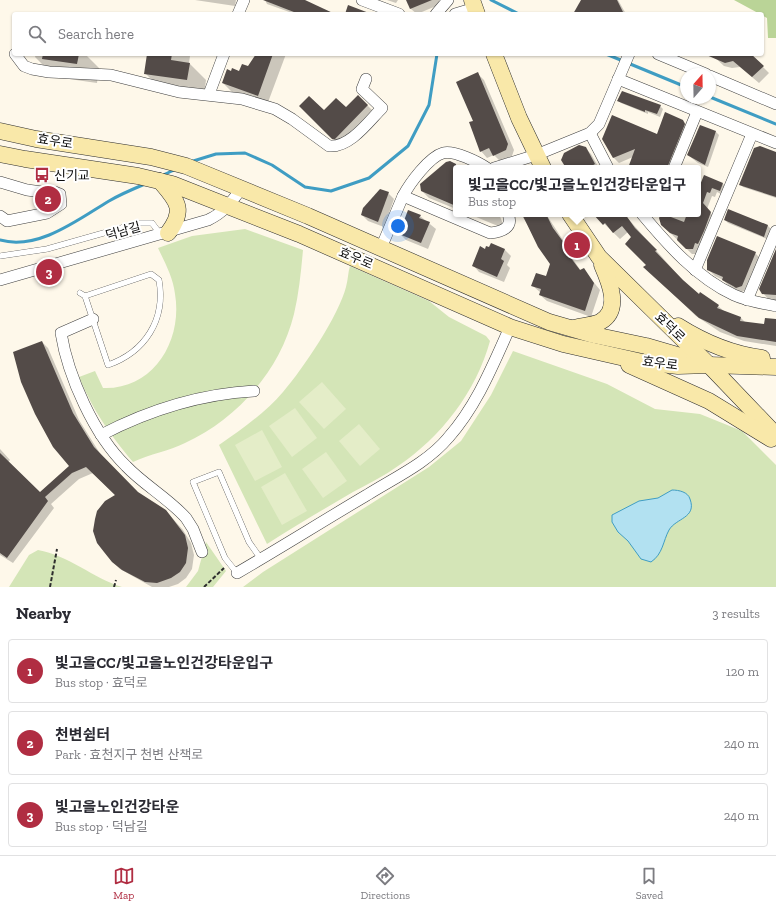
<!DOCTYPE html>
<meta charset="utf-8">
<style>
:root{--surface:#fff;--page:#f2f2f3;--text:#2b2b33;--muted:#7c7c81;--line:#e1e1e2;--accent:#b02d42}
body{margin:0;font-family:"Zilla Slab","Noto Sans KR",serif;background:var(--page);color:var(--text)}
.compass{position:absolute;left:680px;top:68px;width:36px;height:36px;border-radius:50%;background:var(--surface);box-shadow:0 1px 3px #0004;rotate:20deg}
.you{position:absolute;left:398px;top:226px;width:14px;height:14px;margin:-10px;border:3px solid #fff;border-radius:50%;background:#1a73e8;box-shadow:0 0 0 6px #1a73e833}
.badge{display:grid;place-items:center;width:26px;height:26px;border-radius:50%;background:var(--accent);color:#fff;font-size:13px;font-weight:700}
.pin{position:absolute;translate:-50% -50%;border:2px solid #fff;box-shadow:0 1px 4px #0006}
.popup{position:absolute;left:453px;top:165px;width:248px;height:52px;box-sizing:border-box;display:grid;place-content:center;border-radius:4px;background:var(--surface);filter:drop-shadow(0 1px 3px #0005);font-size:13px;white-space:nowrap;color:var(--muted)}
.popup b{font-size:15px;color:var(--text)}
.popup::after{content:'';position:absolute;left:50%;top:100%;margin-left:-8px;border:8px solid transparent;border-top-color:var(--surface)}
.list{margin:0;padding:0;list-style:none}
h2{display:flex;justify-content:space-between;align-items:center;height:52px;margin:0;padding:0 16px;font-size:17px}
h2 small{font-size:13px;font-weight:400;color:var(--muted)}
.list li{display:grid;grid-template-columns:26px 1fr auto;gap:12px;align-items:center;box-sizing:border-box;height:64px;margin:0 8px 8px;padding:0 8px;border:1px solid var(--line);border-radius:4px}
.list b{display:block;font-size:15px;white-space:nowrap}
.list p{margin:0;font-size:13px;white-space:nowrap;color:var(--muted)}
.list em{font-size:13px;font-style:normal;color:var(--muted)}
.icon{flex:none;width:22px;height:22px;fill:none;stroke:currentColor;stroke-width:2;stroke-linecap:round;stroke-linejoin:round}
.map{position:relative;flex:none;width:776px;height:587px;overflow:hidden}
.search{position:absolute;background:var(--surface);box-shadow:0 1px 3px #0004;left:12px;right:12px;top:12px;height:44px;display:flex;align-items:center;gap:10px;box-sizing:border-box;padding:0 14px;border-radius:4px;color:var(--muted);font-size:15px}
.sheet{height:268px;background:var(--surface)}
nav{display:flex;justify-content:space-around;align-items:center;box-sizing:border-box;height:56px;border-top:1px solid var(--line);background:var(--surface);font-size:11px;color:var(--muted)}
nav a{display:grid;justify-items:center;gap:2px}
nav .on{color:var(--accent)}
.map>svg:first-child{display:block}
.green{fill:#d4e5b7}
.forest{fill:#bad497}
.pitch{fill:#e4edc8}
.water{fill:#b2e1f1;stroke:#3f9dc3}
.shadow{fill:#0003}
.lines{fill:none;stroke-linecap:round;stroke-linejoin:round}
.stream{stroke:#3f9dc3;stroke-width:3}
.building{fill:#534b48}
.lane-casing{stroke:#3e3e3e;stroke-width:6}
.street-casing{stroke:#3e3e3e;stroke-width:12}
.secondary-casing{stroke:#2d2d2d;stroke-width:17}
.path{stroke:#2d2d2d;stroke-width:2;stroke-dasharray:4 2;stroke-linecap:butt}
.lane{stroke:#fff;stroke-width:5.5}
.street{stroke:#fff;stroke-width:11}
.secondary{stroke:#f9e8a9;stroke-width:16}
.labels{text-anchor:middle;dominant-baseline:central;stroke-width:4;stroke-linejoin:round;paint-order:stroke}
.street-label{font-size:13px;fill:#0b0b0b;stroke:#fff}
.poi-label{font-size:13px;fill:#0b0b0b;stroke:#fff;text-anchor:start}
</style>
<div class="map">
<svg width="776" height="587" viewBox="0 0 776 587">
<rect width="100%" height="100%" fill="#fef8ea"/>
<g class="green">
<path d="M245 229 303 250C301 272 299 293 294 314 280 371 237 419 185 443 169 451 150 454 133 462 109 433 94 412 79 377L95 371 103 388C153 390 183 341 175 294 173 277 165 263 158 248L192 236Z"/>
<path d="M350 266 429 301 449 317 486 336 490 341C476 392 441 437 398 466 384 476 368 484 353 492 324 509 295 526 267 544L219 445C241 430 266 412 283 392 303 369 339 315 346 287 348 280 348 272 350 266Z"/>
<polygon points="513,351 607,384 655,409 700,414 742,431 776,465 776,587 243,587 263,572 429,467 461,441 491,395"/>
<polygon points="206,542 226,571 213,587 186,587 198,571"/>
<path d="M38 550C68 555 93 578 122 587H9L29 555Z"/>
</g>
<polygon class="forest" points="734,0 776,0 776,38 768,38 767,18"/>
<g class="pitch">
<polygon points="322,382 346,409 324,429 299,402"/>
<polygon points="295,408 317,438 292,457 269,426"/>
<polygon points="359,424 380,449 360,466 339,441"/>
<polygon points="262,430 282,467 255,481 235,445"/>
<polygon points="326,452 347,481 323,498 302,469"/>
<polygon points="285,473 307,511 282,525 261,487"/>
</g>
<path class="water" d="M672 490C679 490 688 492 690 499 697 518 676 518 669 530 663 541 663 554 651 562L641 559 628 541 618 532 612 522V515L639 501 658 498Z"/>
<g class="shadow">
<polygon points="195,0 236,0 235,6"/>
<polygon points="265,0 302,0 328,14 295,14 267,4"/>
<polygon points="387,0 398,0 396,3"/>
<polygon points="407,0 439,0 441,4 417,14 411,9"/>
<polygon points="582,0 618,0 626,14 574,14"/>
<polygon points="41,12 55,14 41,14"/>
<polygon points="36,54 85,54 99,68 97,83 55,77 35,57"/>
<polygon points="148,54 188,54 190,56 189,63 206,80 204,96 162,90 145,73"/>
<polygon points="257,54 286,54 267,105 232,92 223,83 231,72 240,72 249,68"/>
<polygon points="711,54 750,54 769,73 759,83 740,67 732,68 724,66"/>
<polygon points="477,73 484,80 514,150 512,156 500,161 494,155 487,158 481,151 474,121"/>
<polygon points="621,93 660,106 663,109 660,117 648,112 648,114 621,103 618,100"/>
<polygon points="358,96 377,115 342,148 300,106 324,112 346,109"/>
<polygon points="682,120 688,126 674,168 629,168 633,157 619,163 614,158 603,139 657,135"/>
<polygon points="716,132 719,135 708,167 698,163 688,155"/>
<polygon points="585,148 591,154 599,168 567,168"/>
<polygon points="776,153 776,198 743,187 740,184"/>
<polygon points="450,162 464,168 456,168 456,209 429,198 422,191"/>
<polygon points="704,177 723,184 728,189 725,196 717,192 715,197 712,196 707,209 715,218 698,254 692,254 662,225 662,214 698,214 698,192"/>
<polygon points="388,193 394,199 384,227 368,221 362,215"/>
<polygon points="469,214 499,214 505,229"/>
<polygon points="521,214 546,214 572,254 570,255 581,271 583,269 600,290 591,317 547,301 540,295 541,293 533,286 546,277 551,264"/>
<polygon points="594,214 624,214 684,282 700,295 718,306 724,311 741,318 746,323 765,325 776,319 776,346 744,341 720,332 696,316 645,267 647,265 628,232 620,239"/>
<polygon points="420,216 436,229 428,249 406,240 400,234"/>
<polygon points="725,220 768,226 771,229 767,239 728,223"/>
<polygon points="492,244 505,250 511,256 507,265 510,268 504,282 479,272 473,265 486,250 490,249"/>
<polygon points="776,251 776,301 769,300 763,293"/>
<polygon points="755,253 760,258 747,290 741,292 728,285 723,280 715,276 710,271"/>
<polygon points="42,342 48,348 79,420 101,455 138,493 166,511 183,530 191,543 194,555 192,569 186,578 178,584 169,587 152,587 120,569 113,562 116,496 93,473 79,479 51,504 54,508 13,563 0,555 0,449 10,460 8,462 40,493 70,466"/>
</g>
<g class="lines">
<g class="stream">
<polyline points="491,0 519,14"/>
<polyline points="606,54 686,87"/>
<polyline points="710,97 776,124"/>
<polyline points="190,162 216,154 245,153 272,165 305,187 331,191 369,178 408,146 429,105 437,54"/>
<polyline points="161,176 174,170"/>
<path d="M0 240C38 251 79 219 109 201 121 194 133 189 145 184"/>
</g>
</g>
<g class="building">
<polygon points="263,0 305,0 335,14 299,14"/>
<polygon points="406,0 432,0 410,9"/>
<polygon points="581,0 617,0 624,14 573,14"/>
<polygon points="348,5 369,13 369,14 345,14"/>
<polygon points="43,54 79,54 77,64 42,59"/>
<polygon points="147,54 172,54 171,60 190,63 187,80 144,74"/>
<polygon points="256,54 273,54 258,96 222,83 227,69 231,71 232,68 239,71 242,64 248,66"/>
<polygon points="704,54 751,54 764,66 752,77 733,61 725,63"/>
<polygon points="478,72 508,144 506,150 493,156 489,148 480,152 469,122 473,121 456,82"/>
<polygon points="622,91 661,105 657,114 645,110 645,112 617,101"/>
<polygon points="358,95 368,105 335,139 332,139 299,106 309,96 324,110 336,98 346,107"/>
<polygon points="665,112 683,120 685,124 667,168 628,168 635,149 613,158 602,139 612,115 657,134"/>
<polygon points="700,125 716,131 705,165 687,155"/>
<polygon points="579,145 586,147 595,164 588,168 566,168 561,160 564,153"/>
<polygon points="760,146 776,152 776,197 739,185 754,148"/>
<polygon points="450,161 456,164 456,206 421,191 420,184 446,162"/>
<polygon points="704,175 723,183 720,191 712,188 710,193 707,192 703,203 711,212 704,231 698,244 695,243 693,249 686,249 677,240 678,236 670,233 661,225 659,218 661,214 663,214 684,222 687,214 698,214 698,190"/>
<polygon points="380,189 389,192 378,222 361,215 363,208"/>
<polygon points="728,209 768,225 764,237 724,220"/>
<polygon points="408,210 421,215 419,218 430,222 421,243 399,234"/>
<polygon points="522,214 546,214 553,228 567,247 564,249 580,270 584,268 594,283 585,311 539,295 541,289 531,286 536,273 546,276 550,264 538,247"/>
<polygon points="593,214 625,214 635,228 657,250 655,251 683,280 699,294 700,292 719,305 717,308 741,317 740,321 764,324 765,318 776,319 776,342 737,336 699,318 643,267 646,265 625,244 631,237 622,226 613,233 605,223 603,225"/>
<polygon points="717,236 756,252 742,286 736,288 733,286 722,280 723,277 707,270 707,260"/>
<polygon points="491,243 505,249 501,259 504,261 497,277 472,266 480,246 485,249 486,246 489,247"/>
<polygon points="776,249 776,295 762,294 759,289"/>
<polygon points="42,341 73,413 94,447 138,492 166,510 185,535 188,548 186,563 180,572 171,578 157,583 145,582 122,570 112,562 104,552 97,543 93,531 95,519 97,511 105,501 115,495 86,467 72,473 45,497 48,501 7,558 0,553 0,453 40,492 69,466 53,447 35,414 21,382 13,352"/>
</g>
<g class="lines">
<defs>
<g id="lane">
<polyline points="0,256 47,249 139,223 152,223 161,235"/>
<path d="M80 293 85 296 108 365C145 352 166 320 159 280L151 274 85 296"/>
<polyline points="237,573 225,558 193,482 219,472 249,542 261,559"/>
</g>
<g id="street">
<polyline points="362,0 399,14"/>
<polyline points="238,14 244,0"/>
<polyline points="436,14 448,0"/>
<polyline points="455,14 475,8"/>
<path d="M15 54 24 66 32 69 49 72 111 75 179 92 242 99 275 109 292 119 329 146C350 148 369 121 382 108L362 89 366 79"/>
<polyline points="658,54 706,74"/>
<polyline points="710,76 776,104"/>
<polyline points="618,79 776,143"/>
<polyline points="209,94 224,54"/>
<polyline points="590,133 608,168"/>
<path d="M487 168C478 162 454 150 443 153 429 157 410 183 403 196L490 233C501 232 514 228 508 214"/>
<polyline points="494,168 536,155 590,133 599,124 629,54"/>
<polyline points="674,168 697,112"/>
<polyline points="0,182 27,190 42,192 55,192 60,194 61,204 47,213 7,221 0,216"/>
<path d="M642 214C667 244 697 278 734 295 747 301 762 303 776 306"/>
<polyline points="381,248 403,196"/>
<polyline points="695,270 752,134"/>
<path d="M0 280 208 220C223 213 231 203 241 189"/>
<polyline points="747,300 776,231"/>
<path d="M93 319 61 333C68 376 94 435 126 466 144 485 168 498 186 518L193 529 202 552"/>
<path d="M101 435C149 410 200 394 254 391"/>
<path d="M237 573C280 548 323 521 367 495 394 478 427 463 448 438 477 405 492 367 510 327"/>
</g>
<g id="secondary">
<polyline points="472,0 477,14"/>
<polyline points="494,54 519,118 543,168"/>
<polyline points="0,131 36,139 151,157 186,166 308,216 549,322 594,335 646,346 694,360"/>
<polyline points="0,154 25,159 138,176 172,184 299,234 510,327 563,344 642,362 678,366 709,365 776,367"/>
<path d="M160 181C177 201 186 209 168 233"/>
<polyline points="570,214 599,257 709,365 776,435"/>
<path d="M678 326C705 343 731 354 762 358"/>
<path d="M573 328C581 326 593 325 600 322 622 310 609 281 602 265"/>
<polyline points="629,365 709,401 771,439"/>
</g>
</defs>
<use href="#lane" class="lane-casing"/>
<use href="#street" class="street-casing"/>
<use href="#secondary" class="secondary-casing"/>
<g class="path">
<polyline points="50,587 57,549"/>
<polyline points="114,587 116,580"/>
<polyline points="204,587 224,568"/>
</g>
<use href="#lane" class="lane"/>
<use href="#street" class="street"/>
<use href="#secondary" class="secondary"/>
</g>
<defs>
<symbol id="bus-bare" viewBox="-9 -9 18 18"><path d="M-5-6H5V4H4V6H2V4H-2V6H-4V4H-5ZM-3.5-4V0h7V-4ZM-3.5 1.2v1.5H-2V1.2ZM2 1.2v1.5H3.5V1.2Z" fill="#b02d42" stroke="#fff" stroke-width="2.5" paint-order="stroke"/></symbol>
</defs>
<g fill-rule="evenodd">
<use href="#bus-bare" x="31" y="164" width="22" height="22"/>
</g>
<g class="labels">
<g class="street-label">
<text transform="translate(55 141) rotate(9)">효우로</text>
<text transform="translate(123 231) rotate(-16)">덕남길</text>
<text transform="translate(356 258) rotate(23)">효우로</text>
<text transform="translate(670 327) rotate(44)">효덕로</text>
<text transform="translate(660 363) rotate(7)">효우로</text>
</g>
<g class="poi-label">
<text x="54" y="175">신기교</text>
</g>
</g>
</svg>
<svg class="compass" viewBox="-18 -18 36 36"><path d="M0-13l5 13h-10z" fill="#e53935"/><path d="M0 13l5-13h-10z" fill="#7c7c81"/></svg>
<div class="you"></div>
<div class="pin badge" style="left:577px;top:245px">1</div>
<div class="popup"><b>빛고을CC/빛고을노인건강타운입구</b>Bus stop</div>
<div class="pin badge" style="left:48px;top:199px">2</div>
<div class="pin badge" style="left:49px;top:272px">3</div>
<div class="search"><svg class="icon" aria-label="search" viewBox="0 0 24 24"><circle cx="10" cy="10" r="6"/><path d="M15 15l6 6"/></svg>Search here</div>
</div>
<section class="sheet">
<h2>Nearby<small>3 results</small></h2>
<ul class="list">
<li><span class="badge">1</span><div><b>빛고을CC/빛고을노인건강타운입구</b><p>Bus stop · 효덕로</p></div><em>120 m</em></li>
<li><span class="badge">2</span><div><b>천변쉼터</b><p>Park · 효천지구 천변 산책로</p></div><em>240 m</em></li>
<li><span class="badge">3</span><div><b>빛고을노인건강타운</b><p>Bus stop · 덕남길</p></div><em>240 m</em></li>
</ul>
</section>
<nav>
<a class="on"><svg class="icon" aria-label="map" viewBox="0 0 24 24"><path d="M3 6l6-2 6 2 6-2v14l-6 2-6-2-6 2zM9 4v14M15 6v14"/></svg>Map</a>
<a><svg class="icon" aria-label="directions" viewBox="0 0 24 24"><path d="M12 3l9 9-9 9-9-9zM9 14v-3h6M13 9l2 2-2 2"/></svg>Directions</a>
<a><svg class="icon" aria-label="saved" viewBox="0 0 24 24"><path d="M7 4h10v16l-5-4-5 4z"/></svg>Saved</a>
</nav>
